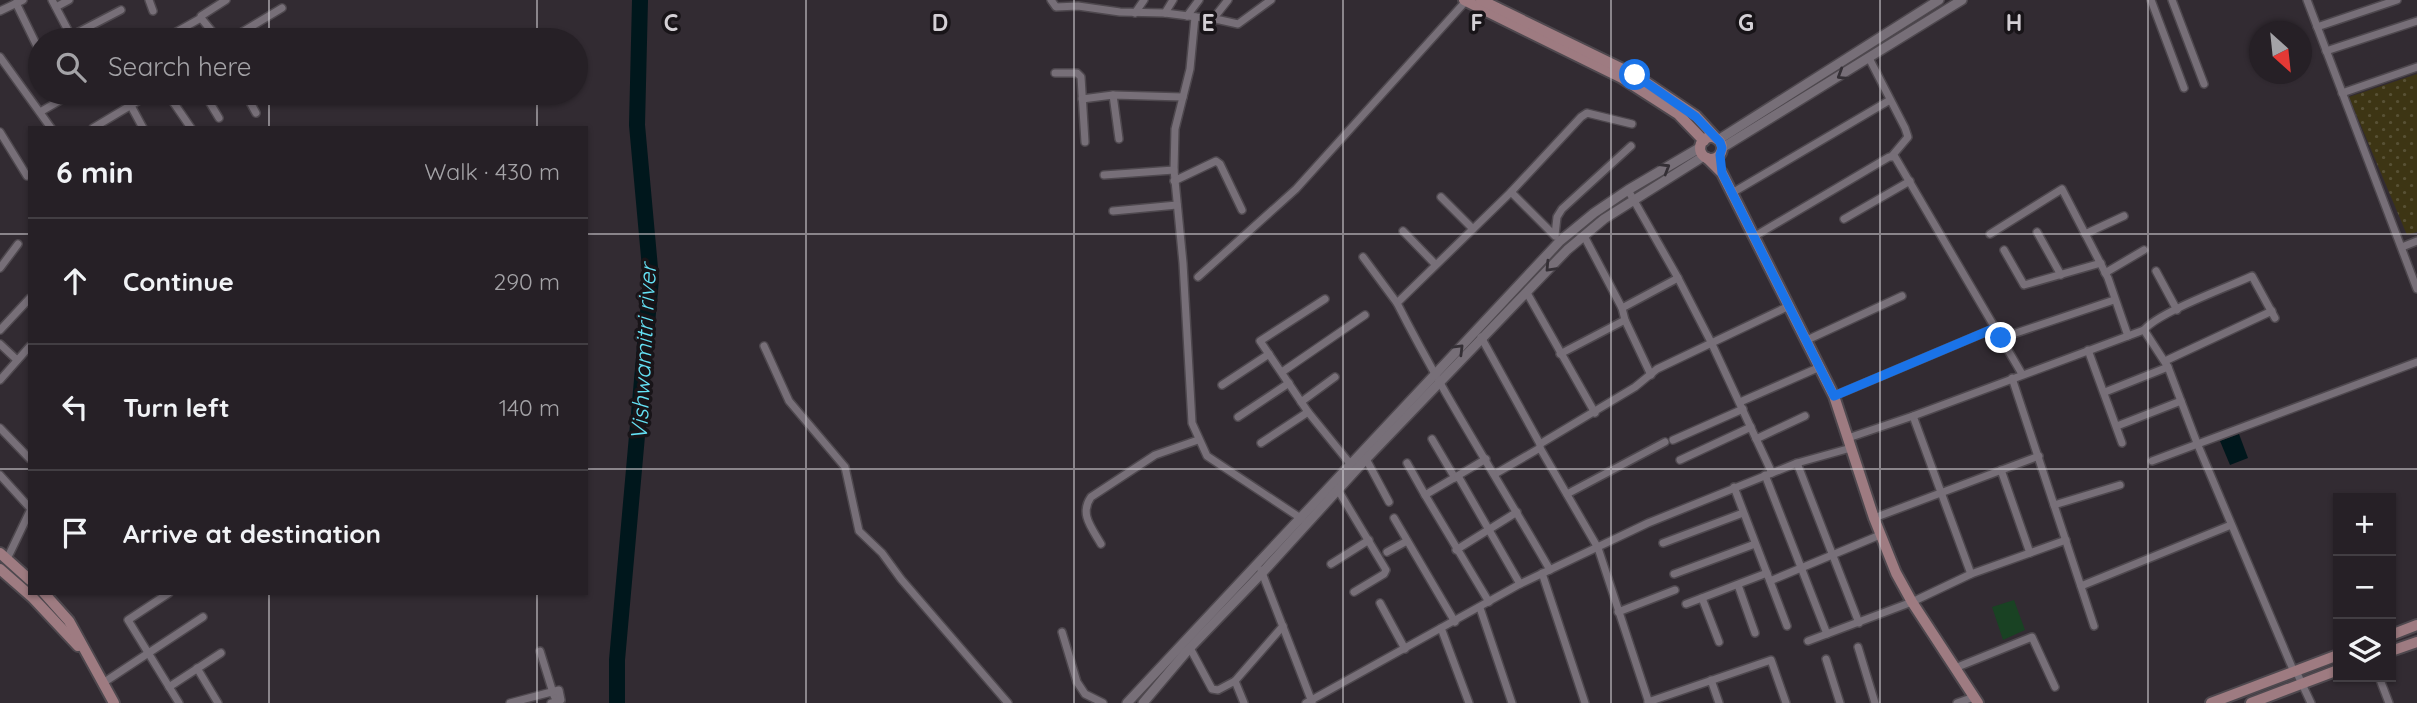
<!DOCTYPE html>
<meta charset="utf-8">
<style>
:root{--surface:#262026;--page:#2e282e;--text:#f1f3f6;--muted:#a4a3a7;--line:#423e43}
body{margin:0;font-family:Quicksand,sans-serif;background:var(--page);color:var(--text)}
.controls{position:absolute;right:21px;bottom:21px;display:grid;overflow:hidden;border-radius:0px;box-shadow:0 2px 5px #0004}
.controls button{width:63px;height:63px;display:grid;place-items:center;padding:0;border:0;border-bottom:2px solid var(--line);background:var(--surface);color:var(--text);font:35px sans-serif}
.compass{position:absolute;left:2249px;top:21px;width:63px;height:63px;border-radius:50%;background:var(--surface);box-shadow:0 2px 5px #0004;rotate:153deg}
.stop{position:absolute;width:21px;height:21px;margin:-16px;border:5px solid #1a73e8;border-radius:50%;background:#fff}
.stop.end{background:#1a73e8;border-color:#fff;box-shadow:0 2px 7px #0008}
.list{margin:0;padding:0;list-style:none}
h2{display:flex;justify-content:space-between;align-items:center;height:91px;margin:0;padding:0 28px;font-size:30px}
h2 small{font-size:23px;font-weight:400;color:var(--muted)}
.list li{display:grid;grid-template-columns:46px 1fr auto;gap:21px;align-items:center;box-sizing:border-box;height:126px;padding:0 28px;border-top:2px solid var(--line)}
.list b{display:block;font-size:26px;white-space:nowrap}
.list em{font-size:23px;font-style:normal;color:var(--muted)}
.icon{flex:none;width:38px;height:38px;fill:none;stroke:currentColor;stroke-width:2;stroke-linecap:round;stroke-linejoin:round}
.map{position:relative;flex:none;width:2417px;height:703px;overflow:hidden}
.search{position:absolute;background:var(--surface);box-shadow:0 2px 5px #0004;left:28px;top:28px;width:560px;height:77px;display:flex;align-items:center;gap:18px;box-sizing:border-box;padding:0 24px;border-radius:38px;color:var(--muted);font-size:26px}
.panel{position:absolute;background:var(--surface);box-shadow:0 2px 5px #0004;left:28px;top:126px;width:560px;height:469px;border-radius:0px}
.map>svg:first-child{display:block}
.green{fill:#194223}
.sand{fill:url(#sand-dots)}
.water{fill:#00171c}
.lines{fill:none;stroke-linecap:round;stroke-linejoin:round}
.river{stroke:#00171c;stroke-width:16}
.minor-casing{stroke:#4e484e;stroke-width:10}
.tertiary-casing{stroke:#4e484e;stroke-width:12}
.secondary-casing{stroke:#4e484e;stroke-width:14}
.minor{stroke:#776f78;stroke-width:7}
.tertiary{stroke:#776f78;stroke-width:9}
.secondary{stroke:#9e7b81;stroke-width:10}
.oneway{stroke:#342f35}
.route{stroke:#1a73e8;stroke-width:9}
.grid{fill:none;stroke:#d4d0d5;stroke-width:2;stroke-opacity:0.55}
.labels{text-anchor:middle;dominant-baseline:central;stroke-width:7;stroke-linejoin:round;paint-order:stroke}
.water-label{font-size:23px;font-style:italic;fill:#65e3f7;stroke:#181418}
.grid-label{font-size:23px;text-anchor:middle;font-weight:bold;fill:#d4d0d5;stroke:#181418;stroke-width:7;stroke-linejoin:round;paint-order:stroke}
</style>
<div class="map">
<svg width="2417" height="703" viewBox="0 0 2417 703">
<defs>
<pattern id="sand-dots" width="8" height="8" patternUnits="userSpaceOnUse" patternTransform="scale(1.75)"><rect width="8" height="8" fill="#3d3514"/><path d="M2 2h.1M6 6h.1" fill="none" stroke="#585135" stroke-width="1.8" stroke-linecap="round"/></pattern>
</defs>
<rect width="100%" height="100%" fill="#322b32"/>
<polygon class="green" points="2014,600 2025,630 2003,640 1992,607"/>
<polygon class="sand" points="2417,74 2417,232 2407,235 2349,97"/>
<polygon class="water" points="2239,434 2248,458 2230,465 2220,441"/>
<g class="lines">
<polyline class="river" points="617,703 617,660 651,279 637,125 640,0"/>
<defs>
<g id="minor">
<polyline points="52,0 71,36 121,10"/>
<polyline points="149,0 153,11"/>
<polyline points="1051,0 1056,7 1078,6 1120,12 1165,13 1220,20 1238,24 1271,0"/>
<polyline points="2151,0 2184,88"/>
<polyline points="2172,0 2204,84"/>
<polyline points="2307,0 2417,289"/>
<polyline points="16,3 36,44"/>
<polyline points="56,7 69,0"/>
<polyline points="0,11 23,0"/>
<polyline points="1135,13 1144,0"/>
<polyline points="1165,13 1173,0"/>
<polyline points="1187,16 1199,0"/>
<polyline points="1195,17 1190,69 1175,129 1174,170 1183,263 1192,423 1207,456 1302,519"/>
<polyline points="1213,19 1228,0"/>
<polyline points="2317,27 2397,0"/>
<polyline points="162,40 201,18"/>
<polyline points="219,40 201,18 201,16 226,0"/>
<polyline points="229,40 282,8"/>
<polyline points="2326,51 2417,21"/>
<polyline points="0,57 51,128"/>
<polyline points="1869,58 1905,128 1908,137 1892,156"/>
<polyline points="1055,73 1077,73 1081,77 1085,142"/>
<polyline points="124,93 143,128"/>
<polyline points="167,93 191,128"/>
<polyline points="204,93 219,118"/>
<polyline points="245,93 256,113"/>
<polyline points="2342,93 2417,67"/>
<polyline points="1113,95 1119,139"/>
<polyline points="1082,99 1113,95 1183,97"/>
<polyline points="40,112 73,93"/>
<polyline points="93,128 143,98"/>
<polyline points="0,132 27,176"/>
<polyline points="1104,175 1174,170"/>
<polyline points="1174,181 1216,161 1220,164 1242,210"/>
<polyline points="1628,190 1678,278 1711,342 1772,473"/>
<polyline points="1511,192 1555,236"/>
<polyline points="1732,193 1890,100"/>
<polyline points="1441,197 1473,229"/>
<polyline points="1113,211 1177,205"/>
<polyline points="1844,219 1910,181"/>
<polyline points="1403,231 1435,264"/>
<polyline points="2037,232 2061,275"/>
<polyline points="1990,234 2062,189 2108,278 2128,336"/>
<polyline points="2085,234 2124,216"/>
<polyline points="1555,235 1557,217 1562,209 1631,146"/>
<polyline points="1584,236 1622,308 1625,320 1651,375"/>
<polyline points="1755,236 1889,157 1895,157 2022,374"/>
<polyline points="2402,247 2417,241"/>
<polyline points="2004,250 2024,285 2101,263"/>
<polyline points="1363,257 1397,303"/>
<polyline points="0,268 18,244"/>
<polyline points="2156,271 2177,310"/>
<polyline points="2105,273 2144,250"/>
<polyline points="1198,277 1296,189 1466,1"/>
<polyline points="1527,293 1595,413"/>
<polyline points="1325,299 1260,341 1308,412 1352,466"/>
<polyline points="1622,308 1678,278"/>
<polyline points="0,330 30,298"/>
<polyline points="2144,330 2168,367 2197,443 2294,672"/>
<polyline points="1481,337 1540,444 1540,448 1598,548 1649,703"/>
<polyline points="2001,338 2114,300"/>
<polyline points="1807,340 1902,296"/>
<polyline points="0,344 17,360"/>
<polyline points="764,346 789,401 845,467 859,531 882,553 901,579 1008,703"/>
<polyline points="2088,350 2122,443"/>
<polyline points="1560,354 1625,320"/>
<polyline points="2165,361 2272,311"/>
<polyline points="1282,372 1365,315"/>
<polyline points="2012,378 2094,626"/>
<polyline points="0,380 30,346"/>
<polyline points="1222,385 1269,354"/>
<polyline points="2105,392 2168,367"/>
<polyline points="1834,396 1995,328"/>
<polyline points="1301,402 1335,377"/>
<polyline points="1740,402 1820,367"/>
<polyline points="1913,416 1971,574"/>
<polyline points="1238,417 1289,383"/>
<polyline points="2117,426 2181,401"/>
<polyline points="0,428 30,459"/>
<path d="M1848 438 1913 416 2144 330C2159 312 2228 287 2252 276L2275 318"/>
<polyline points="1432,439 1455,478"/>
<polyline points="1756,439 1805,416"/>
<polyline points="1673,440 1743,409"/>
<polyline points="1261,443 1308,412"/>
<polyline points="1540,444 1635,387 1657,369 1789,306"/>
<polyline points="1366,459 1389,502"/>
<polyline points="1486,459 1425,495 1489,602"/>
<polyline points="1680,460 1751,427"/>
<polyline points="2152,461 2417,362"/>
<polyline points="1407,463 1425,495"/>
<polyline points="1797,463 1859,623"/>
<polyline points="2001,470 2030,553"/>
<polyline points="1495,474 1540,448"/>
<polyline points="0,475 30,508"/>
<polyline points="1765,475 1827,634"/>
<polyline points="1458,476 1520,584"/>
<polyline points="1734,487 1787,626"/>
<polyline points="1338,490 1386,570 1384,574 1354,592"/>
<polyline points="1567,494 1665,442"/>
<polyline points="2054,505 2120,485"/>
<polyline points="1394,518 1455,622"/>
<polyline points="1874,518 2039,456"/>
<polyline points="1663,543 1743,513"/>
<path d="M1101 544C1092 528 1079 514 1091 497L1155 455 1198 440"/>
<polyline points="1456,550 1517,512"/>
<polyline points="1387,552 1407,541"/>
<polyline points="7,559 30,511"/>
<polyline points="1331,564 1369,540"/>
<polyline points="1261,570 1312,702"/>
<path d="M1550 570C1499 481 1443 394 1397 303L1511 192 1581 117 1587 113 1632 124"/>
<polyline points="1542,573 1585,703"/>
<polyline points="1674,574 1755,544"/>
<polyline points="1770,581 1880,535"/>
<polyline points="1738,585 1755,633"/>
<polyline points="2081,586 2231,525"/>
<polyline points="169,593 128,620 179,703"/>
<polyline points="1702,598 1719,642"/>
<polyline points="1380,603 1405,649"/>
<polyline points="1686,604 1767,573"/>
<polyline points="1480,608 1512,703"/>
<polyline points="1618,612 1675,590"/>
<polyline points="1441,628 1469,703"/>
<polyline points="1062,632 1077,682 1085,694 1103,703"/>
<polyline points="1808,641 1912,602 1971,574 2066,540"/>
<polyline points="1858,647 1875,703"/>
<polyline points="1190,648 1212,689 1218,690 1235,681"/>
<polyline points="540,651 554,696"/>
<polyline points="1826,659 1840,703"/>
<polyline points="197,668 218,703"/>
<polyline points="1955,668 2032,637 2055,687"/>
<polyline points="2296,671 2311,703"/>
<polyline points="2379,677 2389,703"/>
<polyline points="1711,680 1719,703"/>
<polyline points="103,683 203,617"/>
<polyline points="169,687 221,653"/>
<polyline points="1648,702 1771,660 1786,703"/>
<polyline points="510,703 559,690 561,700 551,703"/>
<polyline points="1244,703 1235,681 1283,626"/>
<polyline points="1306,703 1520,584 1648,523 1797,463 1851,448"/>
<polyline points="1957,703 1974,697"/>
</g>
<g id="tertiary">
<polyline points="1718,140 1939,0"/>
<polyline points="1722,148 1962,0"/>
<polyline points="1127,703 1560,241 1594,213 1628,190 1701,147"/>
<polyline points="1143,703 1187,651 1262,573 1366,459 1567,250 1604,219 1704,156"/>
</g>
<g id="secondary">
<polyline points="1464,0 1622,78 1678,114 1704,141"/>
<polyline points="1481,0 1635,75 1696,116 1717,139"/>
<circle cx="1711" cy="148" r="11"/>
<polyline points="1707,158 1722,173 1732,193 1834,396 1874,518 1896,573 1912,602 1978,703"/>
<polyline points="0,553 30,580"/>
<polyline points="0,569 33,598 78,646"/>
<polyline points="44,593 69,621 114,703"/>
<polyline points="2391,635 2417,625"/>
<polyline points="2391,651 2417,642"/>
<polyline points="2211,703 2338,655"/>
<polyline points="2251,703 2338,670"/>
</g>
</defs>
<use href="#minor" class="minor-casing"/>
<use href="#tertiary" class="tertiary-casing"/>
<use href="#secondary" class="secondary-casing"/>
<use href="#minor" class="minor"/>
<use href="#tertiary" class="tertiary"/>
<use href="#secondary" class="secondary"/>
</g>
<defs><path id="oneway-chevron" d="M-2-3.5L2.5 0L-2 3.5" fill="none" stroke-width="1.6" stroke-linecap="round" stroke-linejoin="round" transform="scale(1.75)"/></defs>
<g class="oneway">
<use href="#oneway-chevron" transform="translate(1842 75) rotate(148)"/>
<use href="#oneway-chevron" transform="translate(1665 168) rotate(-31)"/>
<use href="#oneway-chevron" transform="translate(1550 267) rotate(133)"/>
<use href="#oneway-chevron" transform="translate(1459 349) rotate(-45)"/>
</g>
<g class="lines">
<polyline class="route" points="1635,75 1696,117 1720,142 1722,148 1720,155 1722,173 1834,396 1995,328 2001,338"/>
</g>
<path class="grid" d="M269 0V40M537 0V40M806 0V703M1074 0V703M1343 0V703M1611 0V703M1880 0V703M2148 0V703M269 93V128M537 93V128M0 234H30M586 234H2417M0 469H30M586 469H2417M269 593V703M537 593V703"/>
<g class="labels">
<g class="water-label">
<text transform="translate(643 352) rotate(-87)">Vishwamitri river</text>
</g>
</g>
<g class="grid-label">
<text x="671" y="31">C</text>
<text x="940" y="31">D</text>
<text x="1208" y="31">E</text>
<text x="1477" y="31">F</text>
<text x="1746" y="31">G</text>
<text x="2014" y="31">H</text>
</g>
</svg>
<div class="controls">
<button>+</button>
<button>−</button>
<button><svg class="icon" aria-label="layers" viewBox="0 0 24 24"><path d="M12 4l9 5-9 5-9-5zM3 14l9 5 9-5"/></svg></button>
</div>
<svg class="compass" viewBox="-18 -18 36 36"><path d="M0-13l5 13h-10z" fill="#e53935"/><path d="M0 13l5-13h-10z" fill="#a4a3a7"/></svg>
<div class="stop" style="left:1635px;top:75px"></div>
<div class="stop end" style="left:2001px;top:338px"></div>
<div class="search"><svg class="icon" aria-label="search" viewBox="0 0 24 24"><circle cx="10" cy="10" r="6"/><path d="M15 15l6 6"/></svg>Search here</div>
<section class="panel">
<h2>6 min<small>Walk · 430 m</small></h2>
<ul class="list">
<li><svg class="icon" aria-label="ahead" viewBox="0 0 24 24"><path d="M12 20V5M6 11l6-6 6 6"/></svg><div><b>Continue</b></div><em>290 m</em></li>
<li><svg class="icon" aria-label="left" viewBox="0 0 24 24"><path d="M17 20v-9H6M10 6l-5 5 5 5"/></svg><div><b>Turn left</b></div><em>140 m</em></li>
<li><svg class="icon" aria-label="arrive" viewBox="0 0 24 24"><path d="M6 21V4h12l-3 4 3 4H6"/></svg><div><b>Arrive at destination</b></div></li>
</ul>
</section>
</div>
